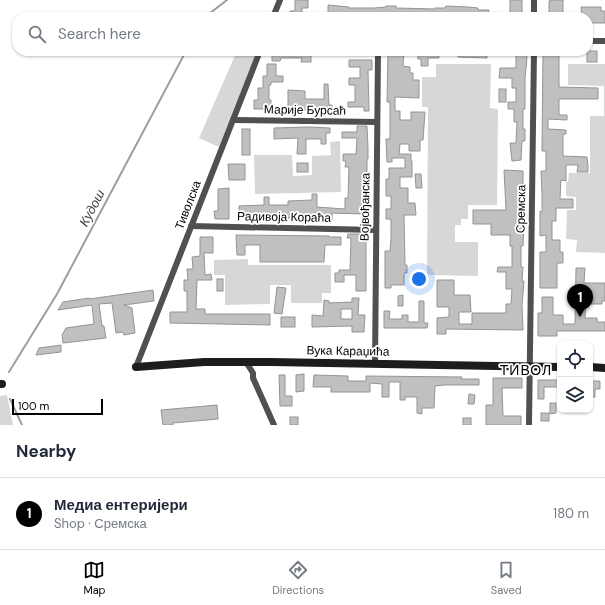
<!DOCTYPE html>
<meta charset="utf-8">
<style>
:root{--surface:#fff;--page:#f2f2f3;--text:#1f2937;--muted:#747a83;--line:#e0e1e3;--accent:#000}
body{margin:0;font-family:"DM Sans",sans-serif;background:var(--page);color:var(--text)}
.controls{position:absolute;right:12px;bottom:12px;display:grid;overflow:hidden;border-radius:8px;box-shadow:0 1px 3px #0004}
.controls button{width:36px;height:36px;display:grid;place-items:center;padding:0;border:0;border-bottom:1px solid var(--line);background:var(--surface);color:var(--text);font:20px sans-serif}
.scale{position:absolute;left:12px;bottom:10px;width:91px;box-sizing:border-box;padding-left:4px;border:2px solid #000;border-top:0;font-size:11px;line-height:14px;white-space:nowrap;color:#000;-webkit-text-stroke:3px #fff;paint-order:stroke}
.you{position:absolute;left:419px;top:279px;width:14px;height:14px;margin:-10px;border:3px solid #fff;border-radius:50%;background:#1a73e8;box-shadow:0 0 0 6px #1a73e833}
.badge{display:grid;place-items:center;width:26px;height:26px;border-radius:50%;background:var(--accent);color:#fff;font-size:13px;font-weight:700}
.pin{position:absolute;translate:-50% -33px;filter:drop-shadow(0 1px 2px #0008)}
.pin::after{content:'';position:absolute;top:21px;width:14px;height:12px;background:inherit;clip-path:polygon(0 0,100% 0,50% 100%)}
.list{margin:0;padding:0;list-style:none}
h2{display:flex;justify-content:space-between;align-items:center;height:52px;margin:0;padding:0 16px;font-size:17px}
h2 small{font-size:13px;font-weight:400;color:var(--muted)}
.list li{display:grid;grid-template-columns:26px 1fr auto;gap:12px;align-items:center;box-sizing:border-box;height:72px;padding:0 16px;border-top:1px solid var(--line)}
.list b{display:block;font-size:15px;white-space:nowrap}
.list p{margin:0;font-size:13px;white-space:nowrap;color:var(--muted)}
.list em{font-size:13px;font-style:normal;color:var(--muted)}
.icon{flex:none;width:22px;height:22px;fill:none;stroke:currentColor;stroke-width:2;stroke-linecap:round;stroke-linejoin:round}
.map{position:relative;flex:none;width:605px;height:425px;overflow:hidden}
.search{position:absolute;background:var(--surface);box-shadow:0 1px 3px #0004;left:12px;right:12px;top:12px;height:44px;display:flex;align-items:center;gap:10px;box-sizing:border-box;padding:0 14px;border-radius:16px;color:var(--muted);font-size:15px}
.sheet{height:124px;background:var(--surface)}
nav{display:flex;justify-content:space-around;align-items:center;box-sizing:border-box;height:56px;border-top:1px solid var(--line);background:var(--surface);font-size:11px;color:var(--muted)}
nav a{display:grid;justify-items:center;gap:2px}
nav .on{color:var(--accent)}
.map>svg:first-child{display:block}
.green{fill:#d7d7d7}
.lines{fill:none;stroke-linecap:round;stroke-linejoin:round}
.stream{stroke:#9e9e9e;stroke-width:2}
.building{fill:#c0c0c0;stroke:#949494;fill-rule:evenodd}
.minor{stroke:#505050;stroke-width:6}
.secondary{stroke:#1d1d1d;stroke-width:8}
.labels{text-anchor:middle;dominant-baseline:central;stroke-width:3.5;stroke-linejoin:round;paint-order:stroke}
.street-label{font-size:12px;fill:#000;stroke:#fff}
.water-label{font-size:13px;font-style:italic;fill:#3f3f3f;stroke:#fff}
.quarter-label{font-size:14px;letter-spacing:1px;fill:#000;stroke:#fff}
</style>
<div class="map">
<svg width="605" height="425" viewBox="0 0 605 425">
<rect width="100%" height="100%" fill="#fff"/>
<g class="green">
<polygon points="237,51 257,51 219,147 199,138"/>
<polygon points="436,64 491,64 490,108 498,109 497,205 468,205 468,219 461,219 461,225 455,225 455,242 478,242 478,276 427,275 428,107 422,107 422,77 436,77"/>
<polygon points="568,64 605,64 605,253 576,252 577,240 566,239 567,210 576,210 576,197 566,196 566,182 568,182 569,173 590,173 590,116 604,116 604,86 568,85"/>
<polygon points="340,141 341,192 255,194 254,155 292,155 293,176 312,175 312,156 331,155 330,142"/>
<polygon points="248,259 248,265 331,265 331,293 322,293 322,303 291,303 291,285 270,285 270,304 225,305 225,275 214,275 214,260"/>
<polygon points="7,395 13,425 0,425 0,396"/>
</g>
<g class="lines">
<g class="stream">
<polyline points="205,17 227,0"/>
<polyline points="9,372 57,294 186,51"/>
<polyline points="10,399 22,425"/>
</g>
</g>
<g class="building">
<polygon points="295,0 308,0 308,8 302,8 302,17 290,17 290,11 295,11"/>
<rect x="510" y="0" width="12" height="17"/>
<polygon points="550,0 563,0 563,13 560,13 560,17 549,17 549,2"/>
<polygon points="328,5 349,7 349,8 374,8 386,7 386,6 396,6 396,8 435,9 435,8 445,8 446,6 468,7 478,8 478,10 489,10 488,17 328,17"/>
<polygon points="581,7 601,7 601,11 605,11 605,23 588,23 588,17 582,17"/>
<polygon points="302,51 311,51 311,62 301,62 302,58 281,58 280,61 272,61 272,53 302,53"/>
<polygon points="388,51 404,51 403,66 410,67 410,73 413,73 413,80 419,80 419,98 395,97 395,111 400,111 400,120 411,120 411,112 425,112 423,140 420,140 420,151 409,151 409,144 400,144 399,154 411,154 411,161 412,161 412,177 400,177 400,188 408,188 408,203 415,203 416,215 404,215 405,265 407,265 407,273 404,273 404,285 391,285 391,288 385,288 385,251 390,251 391,238 391,219 386,219 386,209 391,209 391,196 386,196 386,179 389,179 389,168 405,168 405,158 392,158 392,162 387,162 386,139 390,139 390,102 387,102"/>
<polygon points="418,51 439,51 439,58 428,58 428,66 421,66 421,59 418,59"/>
<polygon points="458,51 487,51 487,58 458,57"/>
<polygon points="516,51 526,51 527,58 525,78 525,109 523,109 523,129 525,129 525,141 522,141 521,160 512,161 510,143 516,143 517,122 514,122 514,109 508,109 508,102 516,102 516,88 512,88 512,78 499,78 500,68 516,68"/>
<polygon points="543,51 559,51 559,87 598,88 598,99 559,99 559,115 567,115 567,120 548,119 548,129 566,130 566,134 563,134 563,156 587,157 588,165 588,172 577,172 578,165 566,165 566,181 561,180 560,199 573,199 573,208 556,208 556,221 552,221 552,240 560,240 560,252 563,252 563,263 557,263 557,288 540,288 540,252 546,252 546,235 540,236 540,211 542,212 542,194 541,171 546,171 546,151 542,151"/>
<rect x="587" y="51" width="10" height="11"/>
<polygon points="349,60 372,60 372,70 368,70 369,111 364,111 364,107 348,107 348,102 355,102 355,85 349,85 349,78 360,78 360,67 349,67"/>
<polygon points="267,64 276,64 276,76 283,76 283,82 271,82 271,85 269,85 269,100 271,100 271,109 254,109 254,100 258,100 258,88 263,88 263,76 267,76"/>
<polygon points="324,84 328,84 329,105 332,105 332,110 288,110 288,90 305,91 305,99 324,99"/>
<rect x="499" y="89" width="7" height="13"/>
<polygon points="357,126 367,126 368,148 368,159 367,159 367,218 362,217 362,214 332,213 332,220 323,219 323,218 253,218 253,215 239,215 239,206 264,205 264,197 269,197 269,205 288,205 288,201 312,200 312,194 317,194 317,207 345,209 345,198 348,198 349,167 345,167 346,161 343,161 343,154 356,154 357,138 342,138 342,132 357,132"/>
<polygon points="309,127 330,128 330,133 326,133 326,144 321,144 321,139 306,139 306,154 297,154 298,138 274,139 274,128"/>
<rect x="242" y="129" width="8" height="26"/>
<rect x="297" y="163" width="11" height="9"/>
<polygon points="228,164 245,164 245,180 229,180"/>
<polygon points="504,170 523,171 523,184 524,184 524,189 523,197 521,197 521,226 524,226 523,246 521,246 521,267 523,267 522,281 524,281 522,305 523,330 446,329 446,334 437,334 437,318 449,317 449,307 437,307 437,280 454,280 454,295 470,295 471,312 459,312 459,324 472,324 472,313 506,313 506,304 511,304 512,289 506,289 506,272 497,272 498,267 512,267 512,246 510,246 510,235 491,235 491,224 473,224 473,210 506,210"/>
<polygon points="415,174 421,174 422,188 416,188"/>
<polygon points="229,188 229,219 215,219 214,211 218,211 218,189"/>
<polygon points="348,234 366,234 366,291 356,291 356,275 344,275 344,282 335,282 335,273 339,273 339,270 350,270 351,238 347,238"/>
<polygon points="236,235 329,236 329,237 341,237 341,245 325,245 324,262 260,262 260,245 245,245 245,255 237,255"/>
<polygon points="200,237 213,237 213,253 204,253 205,275 211,274 212,280 197,280 196,309 205,309 205,314 270,314 270,325 170,323 170,312 187,312 187,291 184,291 184,280 188,280 187,269 193,269 192,257 200,256"/>
<polygon points="576,268 585,268 584,283 605,283 605,301 602,301 602,304 586,304 585,318 597,318 597,322 605,322 605,331 557,331 557,336 538,336 538,313 542,313 542,297 553,297 553,315 563,315 563,324 575,324"/>
<rect x="217" y="279" width="6" height="12"/>
<polygon points="277,287 286,288 282,314 274,313"/>
<polygon points="153,290 154,301 124,305 132,308 135,333 124,335 123,332 116,333 112,303 99,304 102,326 104,326 106,338 63,343 62,335 66,328 94,324 92,305 58,310 63,302 89,298 89,299"/>
<polygon points="403,295 403,306 398,306 398,296"/>
<path d="M352 298H359L358 315H365L364 332H352V326L312 327V315L323 316 324 300 329 301V303L352 302ZM341 309H352V319H341Z"/>
<polygon points="419,301 424,301 424,323 428,323 427,328 384,328 384,311 390,311 389,319 402,319 402,315 408,315 408,322 419,322"/>
<rect x="281" y="317" width="14" height="10"/>
<polygon points="61,345 61,352 36,355 39,348"/>
<polygon points="304,374 304,391 296,392 296,375"/>
<polygon points="279,375 285,375 285,396 292,396 292,406 280,406"/>
<polygon points="314,375 348,376 348,381 366,381 366,376 462,377 461,379 479,379 479,385 444,385 435,386 434,408 422,408 422,414 417,413 417,397 405,397 405,400 400,400 400,382 389,382 389,397 382,397 382,384 370,383 370,392 331,392 331,387 313,387"/>
<polygon points="493,378 522,378 522,388 502,388 503,416 521,416 521,425 486,425 486,405 493,405"/>
<polygon points="538,380 560,380 560,387 544,387 544,399 538,399"/>
<polygon points="590,381 600,381 600,389 595,389 595,397 590,397"/>
<polygon points="469,394 475,395 474,404 468,404"/>
<polygon points="550,403 556,403 556,413 550,414"/>
<polygon points="217,405 218,419 173,423 173,425 163,425 161,410"/>
<rect x="541" y="413" width="8" height="8"/>
<rect x="290" y="417" width="8" height="8"/>
<rect x="463" y="418" width="8" height="7"/>
</g>
<g class="lines">
<g class="minor">
<polyline points="273,17 280,0"/>
<polyline points="534,17 534,0"/>
<polyline points="588,41 605,41"/>
<polyline points="233,120 377,122"/>
<polyline points="191,226 376,230"/>
<polyline points="246,362 253,373 253,378 274,425"/>
<polyline points="375,364 378,51"/>
<polyline points="136,367 260,51"/>
<polyline points="529,425 534,51"/>
</g>
<g class="secondary">
<polyline points="136,367 204,362 271,362 560,367"/>
<polyline points="590,367 605,368"/>
<polyline points="0,384 2,384"/>
</g>
</g>
<g class="labels">
<g class="street-label">
<text transform="translate(305 110) rotate(1)">Марије Бурсаћ</text>
<text transform="translate(188 205) rotate(-69)">Тиволска</text>
<text transform="translate(365 207) rotate(-89)">Војвођанска</text>
<text transform="translate(521 209) rotate(-89)">Сремска</text>
<text transform="translate(284 217) rotate(1)">Радивоја Кораћа</text>
<text transform="translate(348 351) rotate(1)">Вука Караџића</text>
</g>
<g class="water-label">
<text transform="translate(92 208) rotate(-62)">Кудош</text>
</g>
<g class="quarter-label">
<text x="526" y="370">ТИВОЛ</text>
</g>
</g>
</svg>
<div class="controls">
<button><svg class="icon" aria-label="locate" viewBox="0 0 24 24"><circle cx="12" cy="12" r="6"/><path d="M12 2v4M12 18v4M2 12h4M18 12h4"/></svg></button>
<button><svg class="icon" aria-label="layers" viewBox="0 0 24 24"><path d="M12 4l9 5-9 5-9-5zM3 14l9 5 9-5"/></svg></button>
</div>
<div class="scale">100 m</div>
<div class="you"></div>
<div class="pin badge" style="left:580px;top:317px">1</div>
<div class="search"><svg class="icon" aria-label="search" viewBox="0 0 24 24"><circle cx="10" cy="10" r="6"/><path d="M15 15l6 6"/></svg>Search here</div>
</div>
<section class="sheet">
<h2>Nearby<small></small></h2>
<ul class="list">
<li><span class="badge">1</span><div><b>Медиа ентеријери</b><p>Shop · Сремска</p></div><em>180 m</em></li>
</ul>
</section>
<nav>
<a class="on"><svg class="icon" aria-label="map" viewBox="0 0 24 24"><path d="M3 6l6-2 6 2 6-2v14l-6 2-6-2-6 2zM9 4v14M15 6v14"/></svg>Map</a>
<a><svg class="icon" aria-label="directions" viewBox="0 0 24 24"><path d="M12 3l9 9-9 9-9-9zM9 14v-3h6M13 9l2 2-2 2"/></svg>Directions</a>
<a><svg class="icon" aria-label="saved" viewBox="0 0 24 24"><path d="M7 4h10v16l-5-4-5 4z"/></svg>Saved</a>
</nav>
